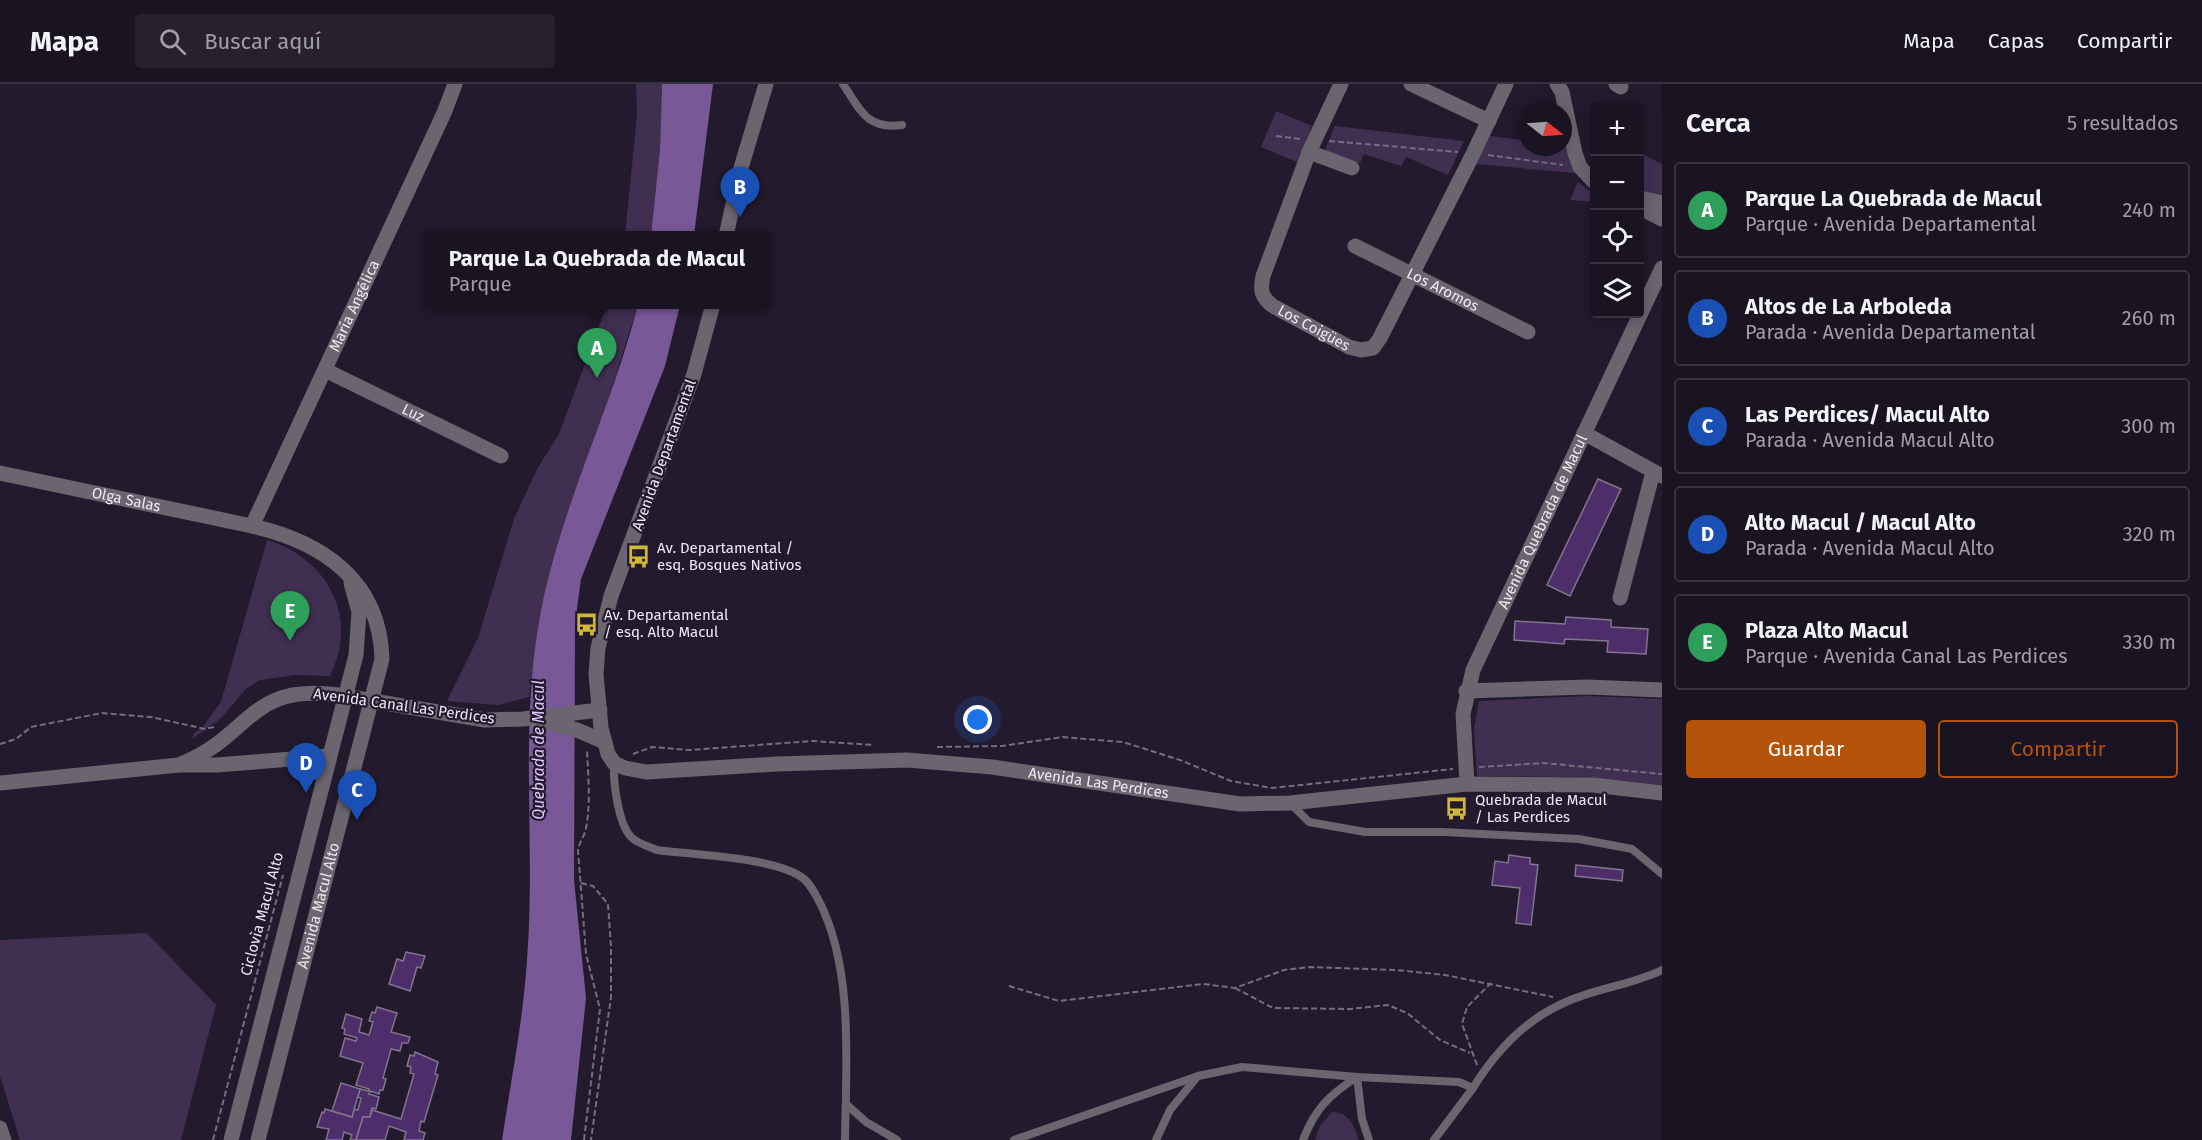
<!DOCTYPE html>
<html lang="es">
<meta charset="utf-8">
<style>
:root{--surface:#1a1422;--page:#27212f;--text:#f1f3f6;--muted:#9f9ea5;--line:#383340;--accent:#b45309}
body{margin:0;font-family:"Fira Sans",sans-serif;background:var(--page);color:var(--text)}
.controls{position:absolute;right:18px;top:18px;display:grid;overflow:hidden;border-radius:6px;box-shadow:0 3px 15px #0003}
.controls button{width:54px;height:54px;display:grid;place-items:center;padding:0;border:0;border-bottom:2px solid var(--line);background:var(--surface);color:var(--text);font:30px sans-serif}
.compass{position:absolute;left:1518px;top:18px;width:54px;height:54px;border-radius:50%;background:var(--surface);box-shadow:0 3px 15px #0003;rotate:107deg}
.you{position:absolute;left:978px;top:636px;width:21px;height:21px;margin:-15px;border:4px solid #fff;border-radius:50%;background:#1a73e8;box-shadow:0 0 0 9px #1a73e833}
.badge{display:grid;place-items:center;width:39px;height:39px;border-radius:50%;background:var(--accent);color:#fff;font-size:20px;font-weight:700}
.pin{position:absolute;translate:-50% -50px;filter:drop-shadow(0 2px 3px #0008)}
.pin::after{content:'';position:absolute;top:32px;width:21px;height:18px;background:inherit;clip-path:polygon(0 0,100% 0,50% 100%)}
.popup{position:absolute;left:423px;top:147px;width:348px;height:78px;box-sizing:border-box;display:grid;place-content:center;border-radius:6px;background:var(--surface);filter:drop-shadow(0 2px 4px #0005);font-size:20px;white-space:nowrap;color:var(--muted)}
.popup b{font-size:22px;color:var(--text)}
.popup::after{content:'';position:absolute;left:50%;top:100%;margin-left:-12px;border:12px solid transparent;border-top-color:var(--surface)}
.list{margin:0;padding:0;list-style:none}
h2{display:flex;justify-content:space-between;align-items:center;height:78px;margin:0;padding:0 24px;font-size:26px}
h2 small{font-size:20px;font-weight:400;color:var(--muted)}
.list li{display:grid;grid-template-columns:39px 1fr auto;gap:18px;align-items:center;box-sizing:border-box;height:96px;margin:0 12px 12px;padding:0 12px;border:2px solid var(--line);border-radius:6px}
.list b{display:block;font-size:22px;white-space:nowrap}
.list p{margin:0;font-size:20px;white-space:nowrap;color:var(--muted)}
.list em{font-size:20px;font-style:normal;color:var(--muted)}
.actions{display:flex;gap:12px;padding:18px 24px}
.actions a{flex:1;padding:14px 0;border:2px solid var(--accent);border-radius:6px;text-align:center;font-size:21px;color:var(--accent)}
.actions .main{background:var(--accent);color:#fff}
.icon{flex:none;width:33px;height:33px;fill:none;stroke:currentColor;stroke-width:2;stroke-linecap:round;stroke-linejoin:round}
.map{position:relative;flex:none;width:1662px;height:1056px;overflow:hidden}
header{display:flex;align-items:center;gap:36px;box-sizing:border-box;height:84px;padding:0 30px;background:var(--surface);border-bottom:2px solid var(--line)}
header strong{font-size:28px}
nav{display:flex;gap:33px;margin-inline-start:auto;font-size:21px}
.search{width:420px;height:54px;background:var(--page);display:flex;align-items:center;gap:15px;box-sizing:border-box;padding:0 21px;border-radius:6px;color:var(--muted);font-size:22px}
main{display:flex}
aside{flex:1;background:var(--surface)}
.map>svg:first-child{display:block}
.green{fill:#412f52}
.water{fill:#795898}
.building{fill:#4e2e6a;stroke:#80758d;stroke-width:1.5}
.lines{fill:none;stroke-linecap:round;stroke-linejoin:round}
.path{stroke:#756e7e;stroke-width:2;stroke-dasharray:6 3;stroke-linecap:butt}
.service{stroke:#6a656f;stroke-width:8}
.minor{stroke:#6a656f;stroke-width:15}
.tertiary{stroke:#6a656f;stroke-width:15}
.labels{text-anchor:middle;dominant-baseline:central;stroke-width:4.5;stroke-linejoin:round;paint-order:stroke}
.street-label{font-size:15px;fill:#eee8f5;stroke:#231a2d}
.poi-label{font-size:15px;fill:#eee8f5;stroke:#231a2d;text-anchor:start}
.water-label{font-size:16px;font-style:italic;fill:#e0c6fd;stroke:#231a2d}
</style>
<header>
<strong>Mapa</strong>
<div class="search"><svg class="icon" aria-label="search" viewBox="0 0 24 24"><circle cx="10" cy="10" r="6"/><path d="M15 15l6 6"/></svg>Buscar aquí</div>
<nav><a>Mapa</a><a>Capas</a><a>Compartir</a></nav>
</header>
<main>
<div class="map">
<svg width="1662" height="1056" viewBox="0 0 1662 1056">
<rect width="100%" height="100%" fill="#231a2d"/>
<g class="green">
<polygon points="636,0 662,0 660,65 651,151 625,152 637,31"/>
<polygon points="1276,27 1312,42 1297,78 1261,63"/>
<polygon points="1335,42 1464,57 1448,91 1406,73 1401,82 1364,70 1360,79 1324,68"/>
<polygon points="1490,52 1527,57 1527,63 1567,63 1574,89 1476,80"/>
<polygon points="1640,69 1662,80 1662,112 1640,107"/>
<polygon points="1578,98 1594,110 1594,118 1570,116"/>
<polygon points="607,221 638,221 540,532 529,613 498,621 447,617 478,554 514,435 537,385 559,350"/>
<path d="M267 456C313 469 348 511 340 561 339 571 334 582 330 592L295 591 260 596 246 605 220 635 193 654 194 649 202 644 221 618Z"/>
<polygon points="1587,612 1662,615 1662,703 1587,693 1477,692 1474,645 1479,617"/>
<polygon points="147,849 216,921 181,1056 20,1056 0,992 0,856"/>
<path d="M1332 1028C1348 1027 1355 1043 1359 1056H1315L1320 1042Z"/>
</g>
<g class="water">
<polygon points="662,0 713,0 694,151 651,151 660,65"/>
<path d="M638 221H680L665 282 581 495 575 540 574 796 586 914 571 1056H502C511 996 523 937 527 876 536 762 519 646 540 532 560 424 611 326 638 221Z"/>
</g>
<g class="building">
<polygon points="1598,395 1621,405 1570,512 1547,501"/>
<polygon points="1566,533 1611,536 1611,543 1648,545 1646,570 1607,568 1608,557 1565,555 1564,560 1514,556 1515,537 1565,540"/>
<polygon points="1509,771 1530,774 1530,780 1538,781 1531,841 1516,839 1520,804 1492,801 1495,777 1508,779"/>
<polygon points="1576,781 1623,786 1622,797 1575,792"/>
<polygon points="406,868 425,872 421,884 417,883 410,907 389,900 397,875 403,877"/>
<polygon points="377,923 397,929 391,948 410,953 408,959 402,959 400,967 391,965 383,994 386,995 383,1006 380,1006 379,1010 370,1007 369,1010 379,1013 376,1025 372,1024 370,1033 363,1033 356,1056 350,1056 352,1051 344,1048 342,1056 326,1056 329,1045 317,1043 322,1028 324,1029 325,1025 352,1033 354,1025 358,1026 361,1014 357,1013 360,1005 368,1007 369,1005 356,1001 363,979 340,972 345,954 356,957 357,954 344,950 345,945 342,944 346,930 362,935 359,948 369,951 373,938 369,937 372,928 375,929"/>
<polygon points="415,968 438,978 435,990 438,991 424,1038 421,1037 419,1047 425,1049 423,1056 404,1056 406,1048 389,1042 385,1056 356,1056 363,1033 370,1033 372,1026 401,1035 414,990 410,989 411,983 407,982 410,971 414,972"/>
<polygon points="341,999 360,1005 352,1033 332,1027"/>
</g>
<g class="lines">
<g class="path">
<polyline points="1276,52 1300,55"/>
<polyline points="1329,57 1458,68"/>
<polyline points="1488,71 1563,81"/>
<polyline points="0,660 16,655 31,643 102,629 151,633 205,645 214,643"/>
<polyline points="937,663 1002,662 1063,653 1123,658 1180,676 1231,697 1272,704 1453,685"/>
<polyline points="633,670 652,663 690,666 812,657 874,661"/>
<polyline points="1479,683 1543,679 1662,690"/>
<polyline points="581,799 593,802 608,820 611,863 611,913 591,1056"/>
<polyline points="1009,902 1059,917 1203,900 1235,904 1284,886 1310,883 1396,886 1445,891 1553,913"/>
<polyline points="1235,904 1273,924 1350,925 1388,921 1407,929 1440,956 1470,969"/>
<polyline points="1477,981 1462,940 1467,923 1491,899"/>
<polyline points="213,1056 283,791"/>
<path d="M584 1056 600 925 586 870 578 766C579 758 585 752 586 744 591 719 588 691 587 666"/>
</g>
<g class="service">
<path d="M843 0C860 26 867 46 902 41"/>
<path d="M614 679C613 697 618 739 631 753 638 760 648 762 657 766 695 771 769 773 800 792 809 797 814 808 819 817 854 885 846 981 845 1056"/>
<polyline points="1290,719 1309,738 1365,748 1443,748 1579,755 1632,765 1662,790"/>
<polyline points="846,1020 866,1038 897,1056"/>
<path d="M1014 1056 1198 992 1242 983 1357 993 1459 998 1473 1004C1496 967 1526 935 1566 918 1597 904 1631 901 1662 886"/>
<polyline points="1156,1056 1170,1026 1197,993"/>
<path d="M1303 1056C1315 1025 1329 1011 1357 993L1362 1035 1369 1056"/>
<polyline points="1434,1056 1473,1004"/>
</g>
<g class="minor">
<path id="s1" d="M1341 0 1309 68 1263 192C1260 206 1261 213 1273 222L1349 263 1361 266 1373 264 1380 254 1473 70 1506 0"/>
<polyline points="1411,0 1489,37"/>
<polyline points="1557,0 1562,8 1575,69 1580,83 1594,98"/>
<polyline points="1616,0 1621,3"/>
<polyline points="1309,68 1352,84"/>
<polyline points="1640,114 1662,119"/>
<polyline points="1640,124 1662,135"/>
<path id="s2" d="M1355 162 1528 248"/>
<path id="s3" d="M325 286 501 372"/>
<polyline points="1584,349 1662,392"/>
<path id="s4" d="M0 389 252 442"/>
<polyline points="1620,514 1653,388"/>
<polyline points="1466,607 1587,603 1662,606"/>
<path d="M183 679C252 651 250 596 344 612"/>
<polyline points="0,699 179,681 217,681 329,672"/>
<polyline points="0,1044 4,1056"/>
</g>
<g class="tertiary">
<polyline points="726,152 741,84 766,0"/>
<path id="s5" d="M713 220 694 290 611 512 598 564 596 590 601 644 608 670 614 679 625 684 646 688 777 680 907 676 992 683 1240 720 1290 719 1467 700 1593 701 1662 709"/>
<polyline points="344,612 485,636 523,635 600,626"/>
<polyline points="537,636 577,646 605,658"/>
<path id="s6" d="M1467 700 1463 630 1473 586 1662 184"/>
<polyline points="231,1056 356,571 359,528 351,499"/>
<path id="s7" d="M258 1056 382 575C380 497 323 458 252 442L444 29 455 0"/>
</g>
</g>
<defs>
<symbol id="bus-bare" viewBox="-9 -9 18 18"><path d="M-5-6H5V4H4V6H2V4H-2V6H-4V4H-5ZM-3.5-4V0h7V-4ZM-3.5 1.2v1.5H-2V1.2ZM2 1.2v1.5H3.5V1.2Z" fill="#d2b736" stroke="#231a2d" stroke-width="2.5" paint-order="stroke"/></symbol>
</defs>
<g fill-rule="evenodd">
<use href="#bus-bare" x="622" y="456" width="33" height="33"/>
<use href="#bus-bare" x="570" y="524" width="33" height="33"/>
<use href="#bus-bare" x="1440" y="708" width="33" height="33"/>
</g>
<g class="labels">
<g class="street-label">
<text stroke="none"><textPath href="#s2" startOffset="98">Los Aromos</textPath></text>
<text stroke="none"><textPath href="#s7" startOffset="942">María Angélica</textPath></text>
<text stroke="none"><textPath href="#s1" startOffset="288">Los Coigües</textPath></text>
<text stroke="none"><textPath href="#s3" startOffset="98">Luz</textPath></text>
<text transform="translate(664 371) rotate(-70)">Avenida Departamental</text>
<text stroke="none"><textPath href="#s4" startOffset="129">Olga Salas</textPath></text>
<text stroke="none"><textPath href="#s6" startOffset="279">Avenida Quebrada de Macul</textPath></text>
<text transform="translate(404 622) rotate(8)">Avenida Canal Las Perdices</text>
<text stroke="none"><textPath href="#s5" startOffset="969">Avenida Las Perdices</textPath></text>
<text stroke="none"><textPath href="#s7" startOffset="242">Avenida Macul Alto</textPath></text>
<text transform="translate(262 830) rotate(-75)">Ciclovìa Macul Alto</text>
</g>
<g class="poi-label">
<text x="657" y="464">Av. Departamental /<tspan x="657" dy="17">esq. Bosques Nativos</tspan></text>
<text x="604" y="531">Av. Departamental<tspan x="604" dy="17">/ esq. Alto Macul</tspan></text>
<text x="1475" y="716">Quebrada de Macul<tspan x="1475" dy="17">/ Las Perdices</tspan></text>
</g>
<g class="water-label">
<text transform="translate(538 666) rotate(-90)">Quebrada de Macul</text>
</g>
</g>
</svg>
<div class="controls">
<button>+</button>
<button>−</button>
<button><svg class="icon" aria-label="locate" viewBox="0 0 24 24"><circle cx="12" cy="12" r="6"/><path d="M12 2v4M12 18v4M2 12h4M18 12h4"/></svg></button>
<button><svg class="icon" aria-label="layers" viewBox="0 0 24 24"><path d="M12 4l9 5-9 5-9-5zM3 14l9 5 9-5"/></svg></button>
</div>
<svg class="compass" viewBox="-18 -18 36 36"><path d="M0-13l5 13h-10z" fill="#e53935"/><path d="M0 13l5-13h-10z" fill="#9f9ea5"/></svg>
<div class="you"></div>
<div class="pin badge" style="left:597px;top:294px;background:#2e9e5b">A</div>
<div class="popup"><b>Parque La Quebrada de Macul</b>Parque</div>
<div class="pin badge" style="left:740px;top:133px;background:#1a4fb4">B</div>
<div class="pin badge" style="left:357px;top:736px;background:#1a4fb4">C</div>
<div class="pin badge" style="left:306px;top:709px;background:#1a4fb4">D</div>
<div class="pin badge" style="left:290px;top:557px;background:#2e9e5b">E</div>
</div>
<aside>
<h2>Cerca<small>5 resultados</small></h2>
<ul class="list">
<li><span class="badge" style="background:#2e9e5b">A</span><div><b>Parque La Quebrada de Macul</b><p>Parque · Avenida Departamental</p></div><em>240 m</em></li>
<li><span class="badge" style="background:#1a4fb4">B</span><div><b>Altos de La Arboleda</b><p>Parada · Avenida Departamental</p></div><em>260 m</em></li>
<li><span class="badge" style="background:#1a4fb4">C</span><div><b>Las Perdices/ Macul Alto</b><p>Parada · Avenida Macul Alto</p></div><em>300 m</em></li>
<li><span class="badge" style="background:#1a4fb4">D</span><div><b>Alto Macul / Macul Alto</b><p>Parada · Avenida Macul Alto</p></div><em>320 m</em></li>
<li><span class="badge" style="background:#2e9e5b">E</span><div><b>Plaza Alto Macul</b><p>Parque · Avenida Canal Las Perdices</p></div><em>330 m</em></li>
</ul>
<div class="actions"><a class="main">Guardar</a><a>Compartir</a></div>
</aside>
</main>
